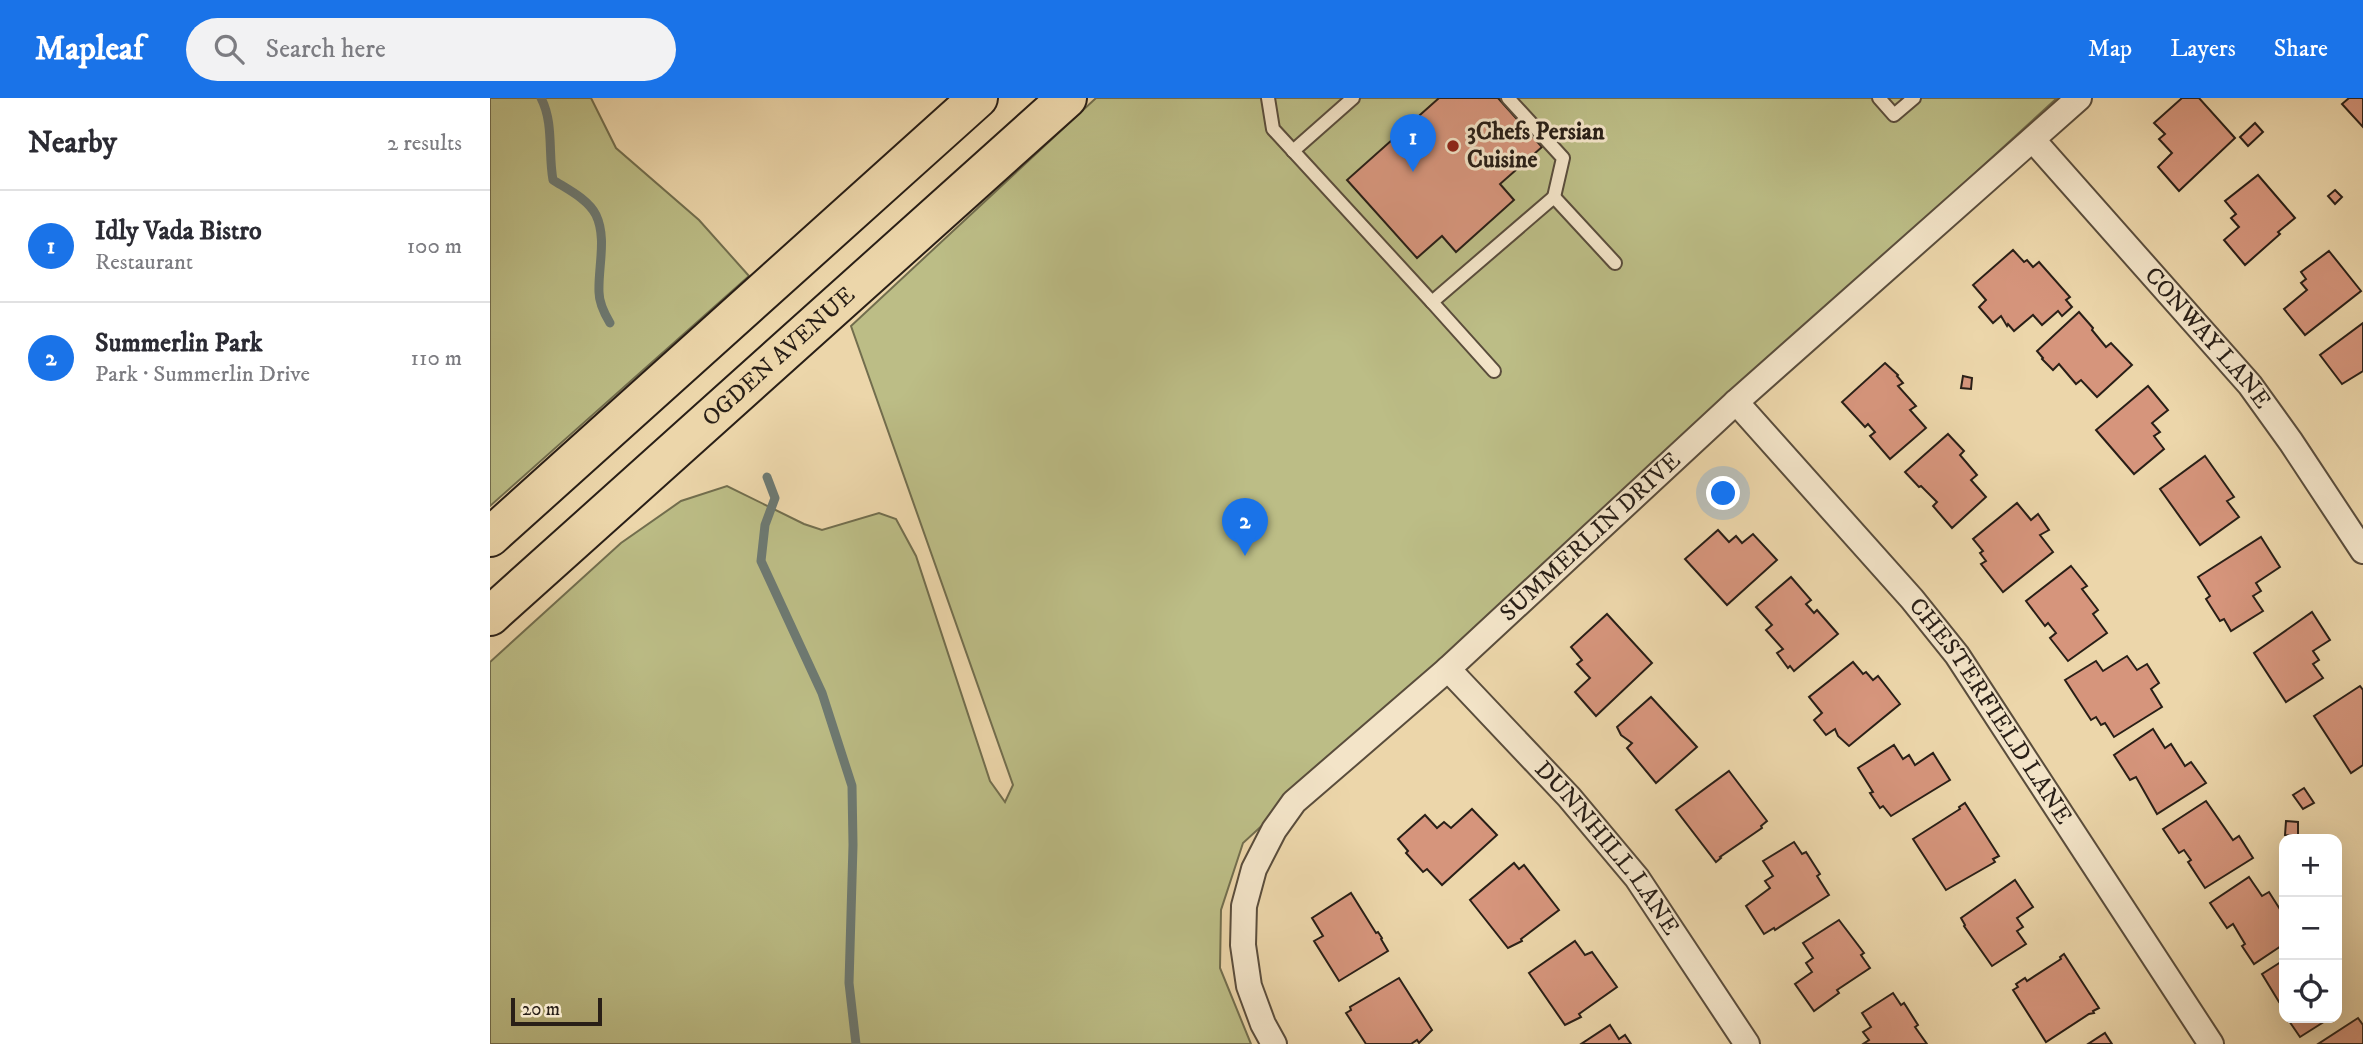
<!DOCTYPE html>
<meta charset="utf-8">
<style>
:root{--surface:#fff;--page:#f2f2f3;--text:#2b2b33;--muted:#7c7c81;--line:#e1e1e2;--accent:#1a73e8}
body{margin:0;font-family:"IM FELL DW Pica",serif;background:var(--page);color:var(--text)}
.controls{position:absolute;right:21px;bottom:21px;display:grid;overflow:hidden;border-radius:14px;box-shadow:0 7px 28px #0002}
.controls button{width:63px;height:63px;display:grid;place-items:center;padding:0;border:0;border-bottom:2px solid var(--line);background:var(--surface);color:var(--text);font:35px sans-serif}
.scale{position:absolute;left:21px;bottom:18px;width:91px;box-sizing:border-box;padding-left:7px;border:4px solid #291f17;border-top:0;font-size:19px;line-height:24px;white-space:nowrap;color:#291f17;-webkit-text-stroke:5px #f3e4c8;paint-order:stroke}
.you{position:absolute;left:1234px;top:396px;width:24px;height:24px;margin:-18px;border:5px solid #fff;border-radius:50%;background:#1a73e8;box-shadow:0 0 0 10px #1a73e833}
.badge{display:grid;place-items:center;width:46px;height:46px;border-radius:50%;background:var(--accent);color:#fff;font-size:23px;font-weight:700}
.pin{position:absolute;translate:-50% -58px;filter:drop-shadow(0 2px 4px #0008)}
.pin::after{content:'';position:absolute;top:37px;width:24px;height:21px;background:inherit;clip-path:polygon(0 0,100% 0,50% 100%)}
.list{margin:0;padding:0;list-style:none}
h2{display:flex;justify-content:space-between;align-items:center;height:91px;margin:0;padding:0 28px;font-size:30px}
h2 small{font-size:23px;font-weight:400;color:var(--muted)}
.list li{display:grid;grid-template-columns:46px 1fr auto;gap:21px;align-items:center;box-sizing:border-box;height:112px;padding:0 28px;border-top:2px solid var(--line)}
.list b{display:block;font-size:26px;white-space:nowrap}
.list p{margin:0;font-size:23px;white-space:nowrap;color:var(--muted)}
.list em{font-size:23px;font-style:normal;color:var(--muted)}
.icon{flex:none;width:38px;height:38px;fill:none;stroke:currentColor;stroke-width:2;stroke-linecap:round;stroke-linejoin:round}
.map{position:relative;flex:none;width:1873px;height:946px;overflow:hidden}
header{display:flex;align-items:center;gap:42px;box-sizing:border-box;height:98px;padding:0 35px;background:var(--accent);color:#fff}
header strong{font-size:33px}
nav{display:flex;gap:38px;margin-inline-start:auto;font-size:24px}
.search{width:490px;height:63px;background:var(--page);display:flex;align-items:center;gap:18px;box-sizing:border-box;padding:0 24px;border-radius:38px;color:var(--muted);font-size:26px}
main{display:flex}
aside{flex:1;background:var(--surface)}
.map>svg:first-child{display:block}
.green{fill:#bcbd86;stroke:#726e4e;stroke-width:2}
.lines{fill:none;stroke-linecap:round;stroke-linejoin:round}
.stream{stroke:#6d7a73;stroke-width:9}
.building{fill:#d6957c;stroke:#291f17;stroke-width:2}
.lane-casing{stroke:#5a4d3c;stroke-width:16}
.street-casing{stroke:#5a4d3c;stroke-width:28}
.primary-casing{stroke:#291f17;stroke-width:42}
.lane{stroke:#f3e4c8;stroke-width:12}
.street{stroke:#f3e4c8;stroke-width:24}
.primary{stroke:#ecd6aa;stroke-width:38}
.poi-dot{fill:#8f2418;stroke:#f3e4c8;stroke-width:2.5}
.labels{text-anchor:middle;dominant-baseline:central;stroke-width:6;stroke-linejoin:round;paint-order:stroke}
.poi-label{font-size:24px;font-weight:bold;fill:#291f17;stroke:#f3e4c8;text-anchor:start}
.street-label{font-size:24px;fill:#291f17;stroke:#f3e4c8}
</style>
<header>
<strong>Mapleaf</strong>
<div class="search"><svg class="icon" aria-label="search" viewBox="0 0 24 24"><circle cx="10" cy="10" r="6"/><path d="M15 15l6 6"/></svg>Search here</div>
<nav><a>Map</a><a>Layers</a><a>Share</a></nav>
</header>
<main>
<aside>
<h2>Nearby<small>2 results</small></h2>
<ul class="list">
<li><span class="badge">1</span><div><b>Idly Vada Bistro</b><p>Restaurant</p></div><em>100 m</em></li>
<li><span class="badge">2</span><div><b>Summerlin Park</b><p>Park · Summerlin Drive</p></div><em>110 m</em></li>
</ul>
</aside>
<div class="map">
<svg width="1873" height="946" viewBox="0 0 1873 946">
<rect width="100%" height="100%" fill="#ecd6aa"/>
<filter id="stains"><feTurbulence type="fractalNoise" baseFrequency=".00286" numOctaves="4"/><feColorMatrix values="0 0 0 0 .2 0 0 0 0 .09 0 0 0 0 .02 0 0 0 .5 -.17"/></filter>
<radialGradient id="worn" r=".72"><stop offset=".6" stop-color="#630" stop-opacity="0"/><stop offset="1" stop-color="#630" stop-opacity=".3"/></radialGradient>
<g class="green">
<polygon points="0,0 101,0 126,50 209,122 259,178 0,408"/>
<polygon points="606,0 1567,0 753,745 731,812 730,870 761,946 0,946 0,564 131,445 191,403 237,388 314,426 332,432 389,415 406,421 426,458 500,683 515,704 523,687 361,228"/>
</g>
<g class="lines">
<g class="stream">
<path d="M51 0C64 25 58 55 63 82 77 91 98 101 106 117 117 140 108 169 109 194 109 205 114 215 120 225"/>
<polyline points="277,379 285,400 275,427 271,463 332,595 362,688 363,747 359,885 366,946"/>
</g>
</g>
<g class="building">
<polygon points="949,0 1008,0 1052,49 1010,86 1024,102 966,154 952,138 927,160 857,82"/>
<polygon points="1692,0 1709,0 1745,40 1689,93 1668,69 1682,55 1669,41 1675,36 1664,25"/>
<polygon points="1859,0 1873,0 1873,29 1852,6"/>
<polygon points="1765,25 1773,34 1758,48 1750,39"/>
<polygon points="1768,77 1805,120 1788,134 1790,136 1755,167 1734,142 1749,129 1741,120 1746,116 1735,103"/>
<polygon points="1845,92 1852,99 1845,106 1838,98"/>
<polygon points="1523,152 1534,164 1537,162 1543,169 1549,164 1580,199 1576,202 1582,209 1572,218 1568,213 1552,227 1543,217 1524,233 1518,226 1517,228 1511,218 1503,225 1489,209 1496,202 1483,187"/>
<polygon points="1839,153 1871,193 1815,237 1794,211 1817,192 1811,185 1816,181 1811,174"/>
<polygon points="1589,214 1603,230 1602,232 1616,249 1621,245 1642,267 1607,299 1591,282 1586,286 1569,266 1563,272 1552,261 1553,260 1547,253"/>
<polygon points="1873,225 1873,273 1852,286 1830,257"/>
<polygon points="1395,265 1408,277 1407,278 1413,285 1408,288 1426,308 1420,312 1436,330 1400,361 1380,338 1385,334 1378,326 1375,329 1352,304"/>
<polygon points="1473,278 1482,280 1481,291 1471,290"/>
<polygon points="1658,288 1678,312 1662,325 1670,334 1664,338 1674,351 1644,376 1606,332"/>
<polygon points="1458,336 1474,353 1470,357 1487,377 1481,382 1496,399 1462,430 1443,408 1447,404 1431,388 1429,389 1415,374"/>
<polygon points="1715,358 1744,399 1737,403 1749,419 1710,447 1670,391"/>
<polygon points="1527,405 1541,422 1548,416 1559,432 1550,437 1563,454 1513,494 1491,466 1496,463 1490,455 1493,453 1483,441"/>
<polygon points="1228,432 1239,444 1246,438 1252,445 1263,436 1287,462 1237,507 1195,461"/>
<polygon points="1771,439 1790,469 1766,485 1771,493 1763,498 1773,513 1741,533 1734,521 1730,523 1716,501 1720,498 1708,479"/>
<polygon points="1581,468 1597,488 1592,491 1608,512 1603,516 1617,535 1578,563 1560,540 1566,535 1558,525 1555,528 1536,503"/>
<polygon points="1301,479 1321,502 1316,506 1324,515 1327,512 1348,536 1304,573 1300,568 1298,570 1287,555 1293,551 1276,532 1282,527 1266,509"/>
<polygon points="1822,514 1840,542 1823,553 1829,562 1823,566 1833,580 1796,604 1764,555"/>
<polygon points="1117,516 1162,565 1106,618 1085,594 1100,580 1087,566 1092,562 1081,549"/>
<polygon points="1637,558 1647,572 1657,566 1669,585 1661,591 1672,609 1624,639 1615,625 1611,627 1606,619 1601,622 1575,582 1606,563 1613,573"/>
<polygon points="1363,564 1373,576 1376,574 1383,582 1388,578 1410,606 1359,648 1348,638 1345,631 1336,637 1324,622 1332,615 1319,599"/>
<polygon points="1870,588 1873,592 1873,667 1861,675 1824,618"/>
<polygon points="1161,599 1207,649 1166,685 1137,650 1142,645 1131,637 1127,629"/>
<polygon points="1663,631 1675,650 1681,646 1695,668 1701,664 1716,685 1667,716 1646,679 1640,682 1624,657"/>
<polygon points="1404,647 1413,661 1419,657 1425,667 1443,655 1460,682 1401,718 1393,708 1390,710 1380,695 1383,694 1368,670"/>
<polygon points="1239,673 1277,723 1271,728 1272,730 1230,759 1231,760 1226,764 1186,712"/>
<polygon points="1814,690 1824,705 1813,711 1803,697"/>
<polygon points="1716,703 1743,742 1749,738 1763,760 1715,790 1698,764 1701,762 1694,752 1689,755 1673,731"/>
<polygon points="1475,705 1509,758 1503,761 1505,764 1456,792 1423,741 1470,711 1469,709"/>
<polygon points="982,711 1007,737 952,787 937,771 933,774 916,755 918,753 908,741 935,717 947,730 954,724 961,730"/>
<polygon points="1796,723 1808,724 1808,738 1795,737"/>
<polygon points="1304,744 1312,756 1316,754 1330,776 1327,778 1339,797 1285,832 1284,830 1274,836 1256,808 1280,790 1275,783 1283,778 1273,763"/>
<polygon points="1024,765 1029,771 1034,767 1069,812 1031,841 1032,843 1018,850 980,802"/>
<polygon points="1759,779 1772,798 1779,794 1793,816 1794,814 1794,846 1764,866 1752,848 1755,846 1743,826 1737,830 1720,805"/>
<polygon points="1525,782 1543,809 1527,820 1533,829 1527,833 1536,846 1502,868 1474,828 1475,827 1471,820"/>
<polygon points="861,795 886,835 888,834 892,840 891,841 898,853 849,883 824,843 833,838 822,820"/>
<polygon points="1349,822 1374,855 1371,857 1380,870 1347,892 1349,895 1324,913 1305,886 1322,874 1316,865 1323,860 1313,845"/>
<polygon points="1085,843 1095,857 1102,854 1127,889 1089,916 1091,919 1075,927 1039,875"/>
<polygon points="1574,856 1609,910 1603,913 1604,915 1599,916 1556,944 1523,892 1528,889 1526,886 1535,880 1537,883 1571,861 1570,859"/>
<polygon points="1794,862 1794,904 1793,902 1789,904 1772,876"/>
<polygon points="909,880 942,932 929,945 927,942 921,946 876,946 856,915 861,912 860,909"/>
<polygon points="1403,895 1411,907 1414,905 1428,927 1425,929 1437,946 1373,946 1379,942 1373,934 1381,929 1372,915"/>
<polygon points="1797,920 1840,920 1810,939"/>
<polygon points="1868,920 1873,927 1873,946 1828,946"/>
<polygon points="1120,927 1129,941 1135,937 1141,946 1091,946"/>
<polygon points="1615,935 1622,946 1598,946"/>
</g>
<g class="lines">
<defs>
<g id="lane">
<polyline points="778,0 783,31 942,204 1064,99 1125,165"/>
<polyline points="1018,0 1073,60 1064,99"/>
<polyline points="1389,0 1404,17 1424,0"/>
<polyline points="803,53 863,0"/>
<polyline points="942,204 1004,273"/>
</g>
<g id="street">
<path id="s1" d="M1543 42 1760 287 1801 344 1873 453"/>
<path id="s2" d="M1246 304 1422 501 1467 557 1721 946"/>
<path id="s3" d="M958 571 1079 699 1147 780 1257 946"/>
<path id="s4" d="M784 946 773 926 759 888 753 847 754 808 764 771 784 732 804 704 958 571 1246 304 1589 0"/>
</g>
<g id="primary">
<polyline points="0,439 488,0"/>
<path id="s5" d="M0 518 577 0"/>
</g>
</defs>
<use href="#lane" class="lane-casing"/>
<use href="#street" class="street-casing"/>
<use href="#primary" class="primary-casing"/>
<use href="#lane" class="lane"/>
<use href="#street" class="street"/>
<use href="#primary" class="primary"/>
</g>
<circle class="poi-dot" cx="963" cy="48" r="7"/>
<g class="labels">
<g class="poi-label">
<text x="977" y="34">3Chefs Persian<tspan x="977" dy="28">Cuisine</tspan></text>
</g>
<g class="street-label">
<text stroke="none"><textPath href="#s1" startOffset="264">CONWAY LANE</textPath></text>
<text stroke="none"><textPath href="#s5" startOffset="388">OGDEN AVENUE</textPath></text>
<text stroke="none"><textPath href="#s4" startOffset="658">SUMMERLIN DRIVE</textPath></text>
<text stroke="none"><textPath href="#s2" startOffset="401">CHESTERFIELD LANE</textPath></text>
<text stroke="none"><textPath href="#s3" startOffset="240">DUNNHILL LANE</textPath></text>
</g>
</g>
<rect width="100%" height="100%" filter="url(#stains)"/>
<rect width="100%" height="100%" fill="url(#worn)"/>
</svg>
<div class="controls">
<button>+</button>
<button>−</button>
<button><svg class="icon" aria-label="locate" viewBox="0 0 24 24"><circle cx="12" cy="12" r="6"/><path d="M12 2v4M12 18v4M2 12h4M18 12h4"/></svg></button>
</div>
<div class="scale">20 m</div>
<div class="you"></div>
<div class="pin badge" style="left:923px;top:74px">1</div>
<div class="pin badge" style="left:755px;top:458px">2</div>
</div>
</main>
